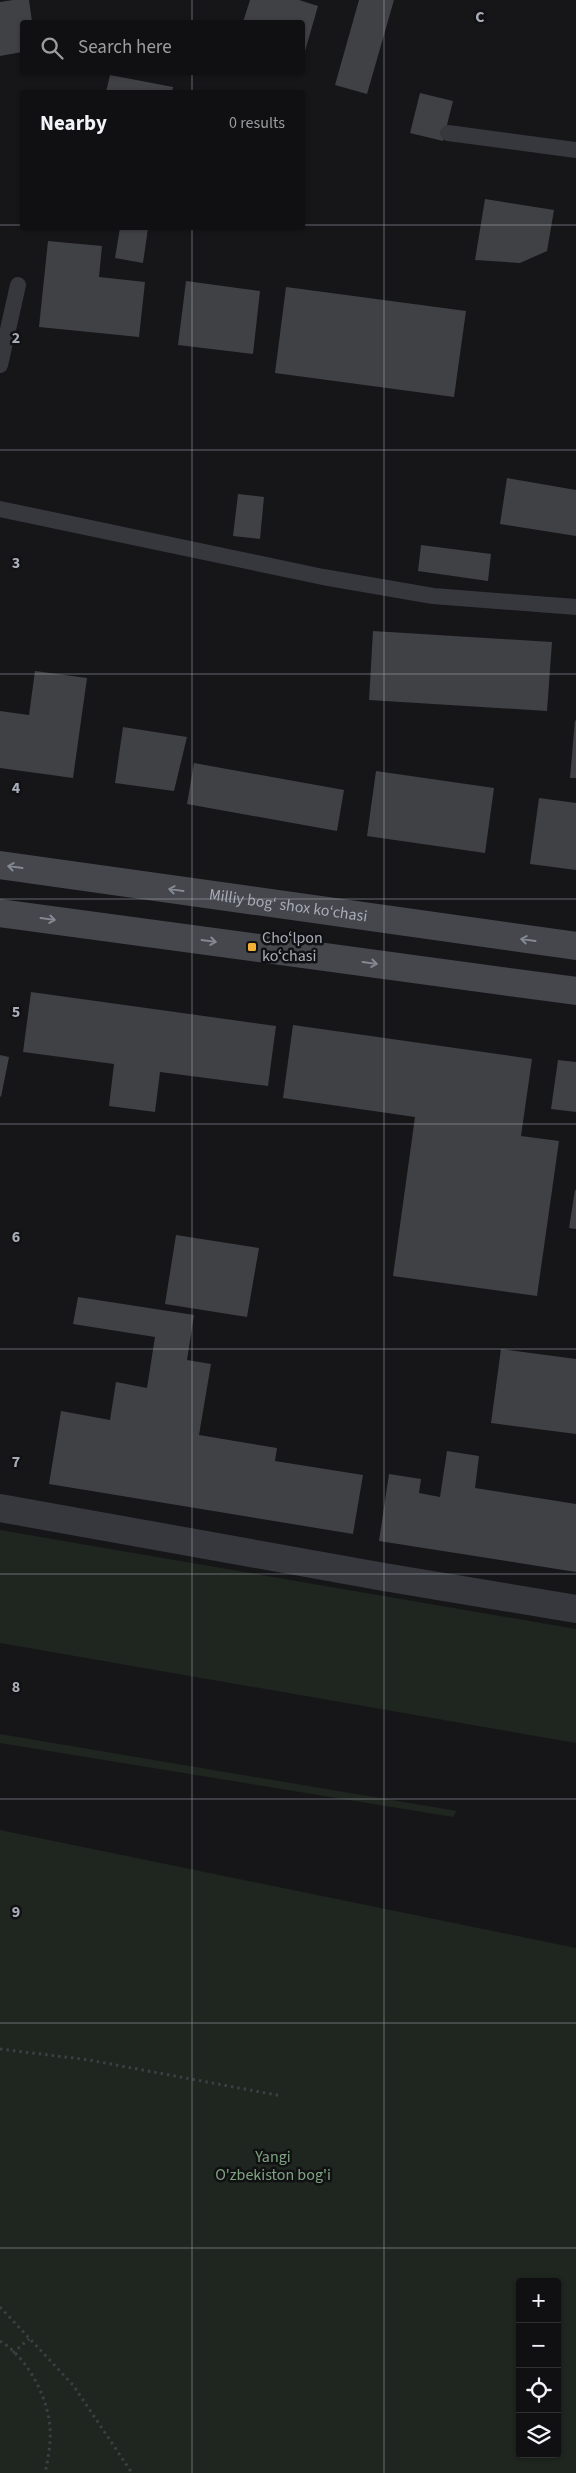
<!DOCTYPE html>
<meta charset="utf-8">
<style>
:root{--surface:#101012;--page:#1e1e20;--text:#f1f3f6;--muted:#9c9d9f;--line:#303032}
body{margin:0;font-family:"Source Sans 3",sans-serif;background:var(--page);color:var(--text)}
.controls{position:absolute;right:15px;bottom:15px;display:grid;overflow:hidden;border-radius:5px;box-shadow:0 1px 4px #0004}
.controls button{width:45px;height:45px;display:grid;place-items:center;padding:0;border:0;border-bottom:1px solid var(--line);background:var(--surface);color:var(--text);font:25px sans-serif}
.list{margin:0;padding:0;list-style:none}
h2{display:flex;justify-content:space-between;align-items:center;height:65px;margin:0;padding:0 20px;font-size:21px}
h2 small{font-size:16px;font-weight:400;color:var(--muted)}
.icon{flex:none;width:28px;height:28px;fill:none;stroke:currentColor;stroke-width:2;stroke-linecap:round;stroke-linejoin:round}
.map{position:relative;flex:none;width:576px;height:2473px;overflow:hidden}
.search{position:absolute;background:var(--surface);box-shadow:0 1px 4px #0004;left:20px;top:20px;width:285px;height:55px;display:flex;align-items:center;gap:12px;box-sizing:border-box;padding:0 18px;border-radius:5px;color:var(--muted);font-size:19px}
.panel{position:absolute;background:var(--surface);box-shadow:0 1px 4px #0004;left:20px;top:90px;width:285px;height:140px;border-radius:5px}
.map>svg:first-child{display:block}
.green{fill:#1e261f;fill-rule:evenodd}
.building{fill:#404145}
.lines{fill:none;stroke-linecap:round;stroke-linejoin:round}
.path{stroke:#3d3f44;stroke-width:3;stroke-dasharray:2.5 4;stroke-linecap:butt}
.service{stroke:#37383d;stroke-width:16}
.minor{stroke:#37383d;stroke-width:28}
.secondary{stroke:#45474d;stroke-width:28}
.oneway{stroke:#858993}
.grid{fill:none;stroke:#a8adb8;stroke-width:1;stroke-opacity:0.55}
.poi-dot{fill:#f2b134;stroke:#111113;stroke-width:2}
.labels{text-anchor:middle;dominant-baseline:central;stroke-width:5;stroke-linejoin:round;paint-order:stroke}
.street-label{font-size:16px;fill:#a8adb8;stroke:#111113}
.poi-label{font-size:16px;fill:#a8adb8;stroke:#111113;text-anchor:start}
.park-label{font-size:16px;fill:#7fa381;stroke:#111113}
.grid-label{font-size:16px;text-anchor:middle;font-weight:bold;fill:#a8adb8;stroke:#111113;stroke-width:5;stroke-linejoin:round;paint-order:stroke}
</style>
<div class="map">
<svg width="576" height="2473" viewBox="0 0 576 2473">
<rect width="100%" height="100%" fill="#161618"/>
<g class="green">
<polygon points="0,1530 576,1629 576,1743 0,1643"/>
<polygon points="0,1734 457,1811 453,1817 0,1743"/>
<path d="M0 1830 576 1948V2473H0ZM520 2282H557V2454H520Z"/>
</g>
<g class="building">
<polygon points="13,0 29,0 32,22 22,22 22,52 0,56 0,2"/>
<polygon points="250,0 299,0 318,6 303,58 302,22 243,22"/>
<polygon points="359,0 394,0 367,94 335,85"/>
<polygon points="110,75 173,87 172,92 106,92"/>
<polygon points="420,93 453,101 443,141 410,133"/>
<polygon points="485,199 554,210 547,251 520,263 475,260"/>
<polygon points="120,228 148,228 143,263 115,258"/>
<polygon points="48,241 102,246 99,277 145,282 139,337 39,327"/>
<polygon points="186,281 260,291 253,354 178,345"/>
<polygon points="286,287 466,311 454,397 275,373"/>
<polygon points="507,478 576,490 576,536 500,524"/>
<polygon points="238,494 264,497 260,539 233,536"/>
<polygon points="421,545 491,554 488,581 418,571"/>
<polygon points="373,631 552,642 547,711 369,700"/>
<polygon points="35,671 87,678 73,778 0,768 0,711 29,715"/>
<polygon points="575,720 576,721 576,778 570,778"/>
<polygon points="123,727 187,737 174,791 115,783"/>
<polygon points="194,763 344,790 337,831 187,804"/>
<polygon points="376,771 494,788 485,853 367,836"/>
<polygon points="539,798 576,803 576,870 530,864"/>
<polygon points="31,992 276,1026 268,1086 160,1072 155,1112 109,1106 114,1064 23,1052"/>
<polygon points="293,1025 532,1059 521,1136 559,1141 537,1296 393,1276 415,1117 283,1098"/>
<polygon points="0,1055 9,1057 1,1097 0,1096"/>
<polygon points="558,1060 576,1062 576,1112 551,1109"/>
<polygon points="575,1190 576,1190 576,1229 569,1228"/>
<polygon points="176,1235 259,1248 247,1317 165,1304"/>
<polygon points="78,1297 194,1315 187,1360 211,1364 199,1435 277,1448 275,1461 363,1475 353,1534 49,1484 61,1411 110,1420 116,1382 147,1388 155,1337 73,1324"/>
<polygon points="501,1349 576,1359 576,1434 491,1423"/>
<polygon points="447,1451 479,1456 475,1488 576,1504 576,1572 379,1541 389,1474 421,1479 419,1493 440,1497"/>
</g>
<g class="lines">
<g class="path">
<polyline points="0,2049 89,2060 282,2096"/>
<polyline points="0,2307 73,2385 132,2473"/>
<path d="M0 2341C25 2356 44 2390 49 2419 52 2437 49 2455 45 2473"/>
<polyline points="13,2353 29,2339"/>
</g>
<g class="service">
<polyline points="448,133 576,150"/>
<polyline points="0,365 18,285"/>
<polyline points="0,509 323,577 433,596 576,607"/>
</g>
<polyline class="minor" points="0,1508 384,1577 576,1609"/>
<g class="secondary">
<path id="s1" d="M0 865 576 946"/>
<polyline points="0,913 576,991"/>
</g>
</g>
<defs><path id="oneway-shaft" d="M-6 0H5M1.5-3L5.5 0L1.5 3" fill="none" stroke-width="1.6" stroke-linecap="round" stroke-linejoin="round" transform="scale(1.25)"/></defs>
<g class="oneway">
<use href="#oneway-shaft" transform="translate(15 867) rotate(-172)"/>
<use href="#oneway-shaft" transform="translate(176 890) rotate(-172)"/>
<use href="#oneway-shaft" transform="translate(48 919) rotate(8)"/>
<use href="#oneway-shaft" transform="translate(528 940) rotate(-172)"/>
<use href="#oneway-shaft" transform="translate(209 941) rotate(8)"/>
<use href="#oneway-shaft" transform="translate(370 963) rotate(8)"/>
</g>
<path class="grid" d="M192 0V22M384 0V2473M192 72V92M0 225H22M302 225H576M192 228V2473M0 450H576M0 674H576M0 899H576M0 1124H576M0 1349H576M0 1574H576M0 1799H576M0 2023H576M0 2248H576"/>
<rect class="poi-dot" x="247" y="942" width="10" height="10" rx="2.5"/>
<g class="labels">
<g class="street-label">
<text stroke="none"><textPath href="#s1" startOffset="291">Milliy bog‘ shox ko‘chasi</textPath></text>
</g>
<g class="poi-label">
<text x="262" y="938">Choʻlpon<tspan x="262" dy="18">koʻchasi</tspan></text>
</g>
<g class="park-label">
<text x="273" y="2157">Yangi<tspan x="273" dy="18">O'zbekiston bog'i</tspan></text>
</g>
</g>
<g class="grid-label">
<text x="480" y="22">C</text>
<text x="16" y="343">2</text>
<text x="16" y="568">3</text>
<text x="16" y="793">4</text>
<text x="16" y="1017">5</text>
<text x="16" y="1242">6</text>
<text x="16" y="1467">7</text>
<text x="16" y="1692">8</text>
<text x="16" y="1917">9</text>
</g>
</svg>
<div class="controls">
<button>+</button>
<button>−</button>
<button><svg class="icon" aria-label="locate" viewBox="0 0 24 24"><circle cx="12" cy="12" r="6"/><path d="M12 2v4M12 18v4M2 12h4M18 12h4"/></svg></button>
<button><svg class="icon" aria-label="layers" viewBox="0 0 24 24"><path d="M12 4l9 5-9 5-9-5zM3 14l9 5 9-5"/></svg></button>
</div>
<div class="search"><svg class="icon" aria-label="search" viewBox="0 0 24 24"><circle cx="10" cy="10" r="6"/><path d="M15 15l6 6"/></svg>Search here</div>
<section class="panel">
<h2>Nearby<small>0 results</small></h2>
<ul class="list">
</ul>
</section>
</div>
